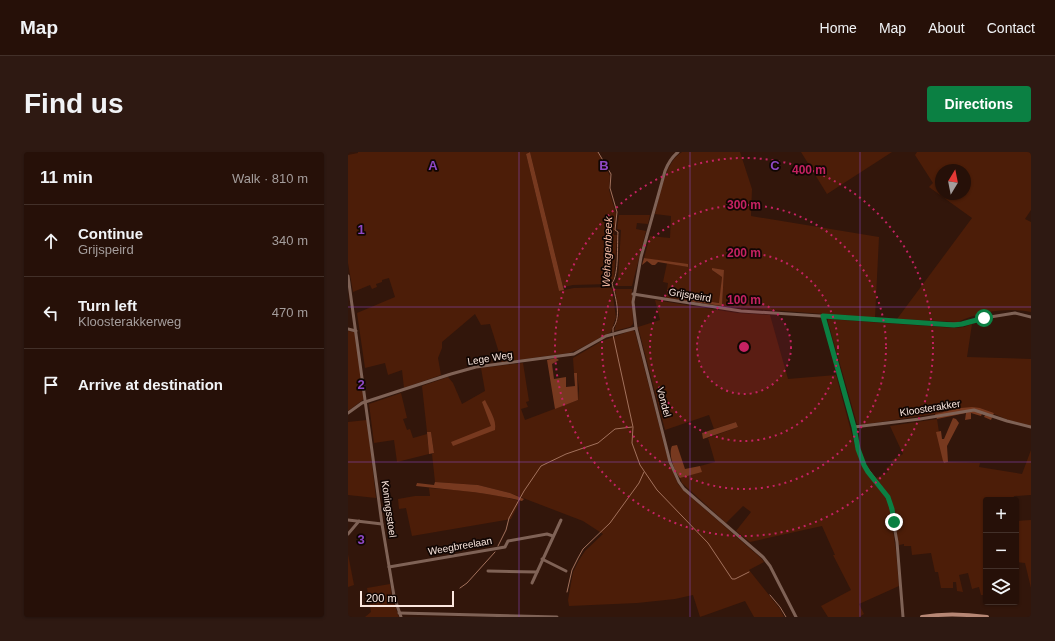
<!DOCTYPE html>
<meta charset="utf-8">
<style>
:root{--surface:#261008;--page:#2e1912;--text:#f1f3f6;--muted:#a49d9c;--line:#423029;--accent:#0b8043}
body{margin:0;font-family:Helvetica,sans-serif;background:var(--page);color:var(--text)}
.controls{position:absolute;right:12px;bottom:12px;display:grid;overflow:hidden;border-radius:4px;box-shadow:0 1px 3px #0004}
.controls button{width:36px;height:36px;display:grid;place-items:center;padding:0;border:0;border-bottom:1px solid var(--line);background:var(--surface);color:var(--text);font:20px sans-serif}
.compass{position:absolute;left:587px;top:12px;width:36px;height:36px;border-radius:50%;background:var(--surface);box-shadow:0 1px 3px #0004;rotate:10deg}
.scale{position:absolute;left:12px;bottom:10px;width:94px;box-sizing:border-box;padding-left:4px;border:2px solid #fbe7df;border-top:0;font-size:11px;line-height:14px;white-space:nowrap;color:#fbe7df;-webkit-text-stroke:3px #110603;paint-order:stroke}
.stop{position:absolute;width:12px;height:12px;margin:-9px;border:3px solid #0b8043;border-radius:50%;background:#fff}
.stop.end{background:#0b8043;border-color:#fff;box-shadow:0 1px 4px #0008}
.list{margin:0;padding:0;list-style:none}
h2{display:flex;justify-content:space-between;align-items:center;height:52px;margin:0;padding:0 16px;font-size:17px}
h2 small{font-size:13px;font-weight:400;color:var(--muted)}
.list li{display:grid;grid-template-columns:26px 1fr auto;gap:12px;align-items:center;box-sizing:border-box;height:72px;padding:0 16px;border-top:1px solid var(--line)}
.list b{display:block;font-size:15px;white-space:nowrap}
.list p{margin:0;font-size:13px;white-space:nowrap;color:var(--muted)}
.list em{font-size:13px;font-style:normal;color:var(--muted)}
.icon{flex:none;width:22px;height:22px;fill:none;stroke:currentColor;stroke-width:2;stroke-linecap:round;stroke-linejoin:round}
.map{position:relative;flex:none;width:683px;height:465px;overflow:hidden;border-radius:4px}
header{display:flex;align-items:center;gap:24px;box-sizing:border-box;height:56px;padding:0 20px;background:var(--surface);border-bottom:1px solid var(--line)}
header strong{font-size:19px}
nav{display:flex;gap:22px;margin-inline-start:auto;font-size:14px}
.intro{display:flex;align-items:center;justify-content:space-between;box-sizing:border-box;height:96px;padding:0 24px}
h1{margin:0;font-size:28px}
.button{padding:10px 18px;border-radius:4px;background:var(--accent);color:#fff;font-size:14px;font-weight:700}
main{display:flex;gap:24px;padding:0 24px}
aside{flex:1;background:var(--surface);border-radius:4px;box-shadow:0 1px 3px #0004}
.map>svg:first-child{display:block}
.green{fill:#4c1d08;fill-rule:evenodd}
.forest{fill:#77391f}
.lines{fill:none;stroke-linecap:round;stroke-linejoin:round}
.stream{stroke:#a2715c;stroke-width:1}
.street{stroke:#7f6256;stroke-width:3}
.secondary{stroke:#b78775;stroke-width:4}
.route{stroke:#0b8043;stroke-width:5}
.grid{fill:none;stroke:#8e48c4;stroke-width:1;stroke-opacity:0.55}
.ring{fill:none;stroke:#c52262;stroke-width:2;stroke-dasharray:2 4}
.labels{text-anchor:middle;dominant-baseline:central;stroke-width:3.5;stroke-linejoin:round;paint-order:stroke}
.street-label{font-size:10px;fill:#fbe7df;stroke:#110603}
.water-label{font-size:11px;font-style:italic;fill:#f9bea7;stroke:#110603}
.grid-label{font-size:13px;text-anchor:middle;font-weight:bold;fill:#8e48c4;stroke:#110603;stroke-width:3.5;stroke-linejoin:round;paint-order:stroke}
.centre{fill:#c52262;stroke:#110603;stroke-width:2}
.ring-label{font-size:12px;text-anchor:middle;font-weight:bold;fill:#c52262;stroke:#110603;stroke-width:3.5;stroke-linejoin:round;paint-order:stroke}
</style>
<header>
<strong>Map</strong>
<nav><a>Home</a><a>Map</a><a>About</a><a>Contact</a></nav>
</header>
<div class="intro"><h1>Find us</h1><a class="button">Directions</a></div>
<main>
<aside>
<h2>11 min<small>Walk · 810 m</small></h2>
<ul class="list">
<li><svg class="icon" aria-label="ahead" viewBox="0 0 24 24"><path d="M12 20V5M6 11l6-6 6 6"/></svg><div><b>Continue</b><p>Grijspeird</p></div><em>340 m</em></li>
<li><svg class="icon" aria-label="left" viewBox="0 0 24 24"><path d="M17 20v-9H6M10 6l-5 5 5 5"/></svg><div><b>Turn left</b><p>Kloosterakkerweg</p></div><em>470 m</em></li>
<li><svg class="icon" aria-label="arrive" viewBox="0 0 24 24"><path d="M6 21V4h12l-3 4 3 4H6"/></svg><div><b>Arrive at destination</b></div></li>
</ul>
</aside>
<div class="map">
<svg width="683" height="465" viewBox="0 0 683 465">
<rect width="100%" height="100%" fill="#32160b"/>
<g class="green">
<polygon points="10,0 181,0 178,2 211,139 226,136 262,135 264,137 268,165 263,180 229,198 221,201 154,210 142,172 133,173 127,162 94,190 94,196 90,206 93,223 56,236 54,218 40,223 37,211 17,216 9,161 47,145 41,126 34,128 34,130 28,132 29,135 24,137 22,133 5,140 0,111 0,3 10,1"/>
<polygon points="182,0 250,0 262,24 261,38 268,62 266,83 269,83 266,126 262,132 225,133 215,135"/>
<path d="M334 0H392L404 37 403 64 531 85 527 166 374 154 376 118H364L374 125 372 151 333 145V148L318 146 320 131 315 130 319 111 340 115V113L296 106 302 84 322 86 323 64 307 62C312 43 317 10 334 0Z"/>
<polygon points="453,0 544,0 479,42"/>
<path d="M569 0H683V58L677 67 683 70V160C660 155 631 160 610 170L549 167 624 66 581 35 585 31 567 3ZM593 18H617V42H593Z"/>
<polygon points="271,63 302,63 300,72 289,71 288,77 298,79 284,134 267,134 270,127 273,78 269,77"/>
<polygon points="267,137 284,137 285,172 282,175 266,179 271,163"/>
<polygon points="307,148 389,161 422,163 440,227 488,223 507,294 514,313 538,344 541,351 548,399 551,434 511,452 516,462 511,465 480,465 473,454 503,438 485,403 487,403 474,374 402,390 388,379 403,360 395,354 378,371 334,331 332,326 353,320 352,314 367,310 360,286 390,275 388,270 366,277 361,263 317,278 290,175 312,168"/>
<polygon points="480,167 607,176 616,175 624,172 619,205 683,207 683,274 660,268 646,262 646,261 632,256 613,256 587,262 512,273 509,272 480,170"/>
<polygon points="285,178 287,180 318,300 327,325 330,332 337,340 414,407 416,410 401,418 432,457 436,465 406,465 397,449 352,465 345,443 327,447 289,451 221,454 220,448 225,420 231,408 237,399 255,382 235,369 162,341 130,333 87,330 84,302 86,301 83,280 79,280 74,234 100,225 105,231 114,252 137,239 133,216 175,211 181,249 178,250 180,255 173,257 177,268 230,248 231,237 229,221 226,221 225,206 254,189"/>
<polygon points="0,179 7,180 16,247 0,259"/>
<polygon points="53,241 59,266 55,267 59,278 62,277 65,286 79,282 81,302 49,310 46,288 26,291 21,252"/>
<polygon points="589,267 591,280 589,280 596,311 600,310 632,311 631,315 674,322 683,298 683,343 666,344 665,348 638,348 638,443 633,443 631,435 624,437 620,421 611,423 615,440 609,439 608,430 605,430 605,436 593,436 590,420 587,420 583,401 564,403 563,394 556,394 556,392 551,393 543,346 528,326 540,320 538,316 545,312 544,308 555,302 542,274"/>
<polygon points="19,268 28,346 0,343 0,270"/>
<path d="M81 336C112 338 142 341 172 349L163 367 64 384 58 356 51 357 50 347 67 344H82Z"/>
<polygon points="683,368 683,436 677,411 668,410 668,369"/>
<polygon points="0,402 6,433 0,435"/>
<polygon points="42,432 44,445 51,465 17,465 23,460 19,436"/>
</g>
<g class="forest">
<polygon points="182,0 215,135 216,138 211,139 178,2"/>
<polygon points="296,106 340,112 340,115 310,110 307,113 304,113 299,109 294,113"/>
<polygon points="364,116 376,118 374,154 333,148 333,145 371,151 374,125 364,118"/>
<polygon points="208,206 211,208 204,212 206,227 218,225 218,235 227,234 226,221 229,221 230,248 207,257 199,208"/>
<path d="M137 248C141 257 149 268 147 278L105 294 103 290 143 274 134 250Z"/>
<polygon points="624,255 632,256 646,261 643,268 636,265 637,263 634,262 633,264 623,261 623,267 617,268 618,261 589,267 587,262 613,256"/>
<polygon points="605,266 608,267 611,271 599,294 600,310 596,311 595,309 588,280 593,279 594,287 596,287"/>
<polygon points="388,270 390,275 355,287 354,281"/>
<polygon points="79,280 83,280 86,301 81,302"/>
<path d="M329 293 337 317 352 314 354 320 332 326C326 318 320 302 324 294Z"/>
<path d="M87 330 130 333 162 341 176 347 174 349C138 340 104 338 68 334L69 331 86 333Z"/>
</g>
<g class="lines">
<g class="stream">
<path d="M250 0 263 22 262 36 269 60 267 78 270 80C269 91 271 124 264 131 267 144 274 164 265 176V180"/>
<polyline points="265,183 285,275 284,291 292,313 309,338 360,391 384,427 387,427 401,420"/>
<polyline points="150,394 158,378 161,366 176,339 193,314 218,302 250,291 267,277 284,275"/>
<polyline points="112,436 119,431 147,400"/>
<polyline points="219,440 224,418 230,406 235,397 262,371 291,331 296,320"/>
<polyline points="422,443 432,455 438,465"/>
</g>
<g class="street">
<path d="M330 0C324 5 320 11 317 19L293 105 285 150 288 176 322 310 331 330 336 337 415 405 422 414 448 465"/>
<polyline points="0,124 34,372 46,444 53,465"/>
<polyline points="285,142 393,159 596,172 614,172 636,166 667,161 683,165"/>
<polyline points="475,164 506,275 510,297 516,313 537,341 542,350 549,390 555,465"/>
<polyline points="0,177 8,179"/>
<polyline points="0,261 14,251 103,222 128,215 226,202 258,184 288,176"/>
<polyline points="506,275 572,267 626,258 659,269 683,275"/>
<polyline points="0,368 34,372"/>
<polyline points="0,382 11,369"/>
<polyline points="194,407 218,419"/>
<polyline points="41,415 157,395 160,389 199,382 205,384"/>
<polyline points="140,419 189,420"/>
<polyline points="184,431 213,368"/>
<polyline points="51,461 209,465"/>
</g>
<path class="secondary" d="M574 465C596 461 617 462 639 465"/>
</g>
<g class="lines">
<polyline class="route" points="546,370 544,357 540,345 520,320 516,313 510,297 506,275 475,164 606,173 614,172 636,166"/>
</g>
<path class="grid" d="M171 0V465M342 0V465M512 0V465M0 155H683M0 310H683"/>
<circle cx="396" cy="195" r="47" fill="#c52262" fill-opacity=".12"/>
<g class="ring">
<circle cx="396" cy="195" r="47"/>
<circle cx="396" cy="195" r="94"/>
<circle cx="396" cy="195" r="142"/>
<circle cx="396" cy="195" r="189"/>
</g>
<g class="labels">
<g class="street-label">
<text transform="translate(342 143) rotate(9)">Grijspeird</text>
<text transform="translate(142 206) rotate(-9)">Lege Weg</text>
<text transform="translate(316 250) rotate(75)">Vondel</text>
<text transform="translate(582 256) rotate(-9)">Kloosterakker</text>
<text transform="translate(41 357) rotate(82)">Koningsstoel</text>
<text transform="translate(112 394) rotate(-10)">Weegbreelaan</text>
</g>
<g class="water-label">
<text transform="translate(259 100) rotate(-88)">Wehagenbeek</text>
</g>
</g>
<g class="grid-label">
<text x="85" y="18">A</text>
<text x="256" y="18">B</text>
<text x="427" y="18">C</text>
<text x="13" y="82">1</text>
<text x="13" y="237">2</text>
<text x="13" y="392">3</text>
</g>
<circle cx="396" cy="195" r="6" class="centre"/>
<g class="ring-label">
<text x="461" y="22">400 m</text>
<text x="396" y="57">300 m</text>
<text x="396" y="105">200 m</text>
<text x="396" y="152">100 m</text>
</g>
</svg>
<div class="controls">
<button>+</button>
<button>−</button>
<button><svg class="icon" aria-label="layers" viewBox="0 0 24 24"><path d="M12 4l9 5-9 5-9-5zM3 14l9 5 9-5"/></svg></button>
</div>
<svg class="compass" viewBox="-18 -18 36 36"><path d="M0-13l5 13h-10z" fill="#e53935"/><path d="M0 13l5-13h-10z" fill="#a49d9c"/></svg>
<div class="scale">200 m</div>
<div class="stop" style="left:636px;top:166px"></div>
<div class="stop end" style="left:546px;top:370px"></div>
</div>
</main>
